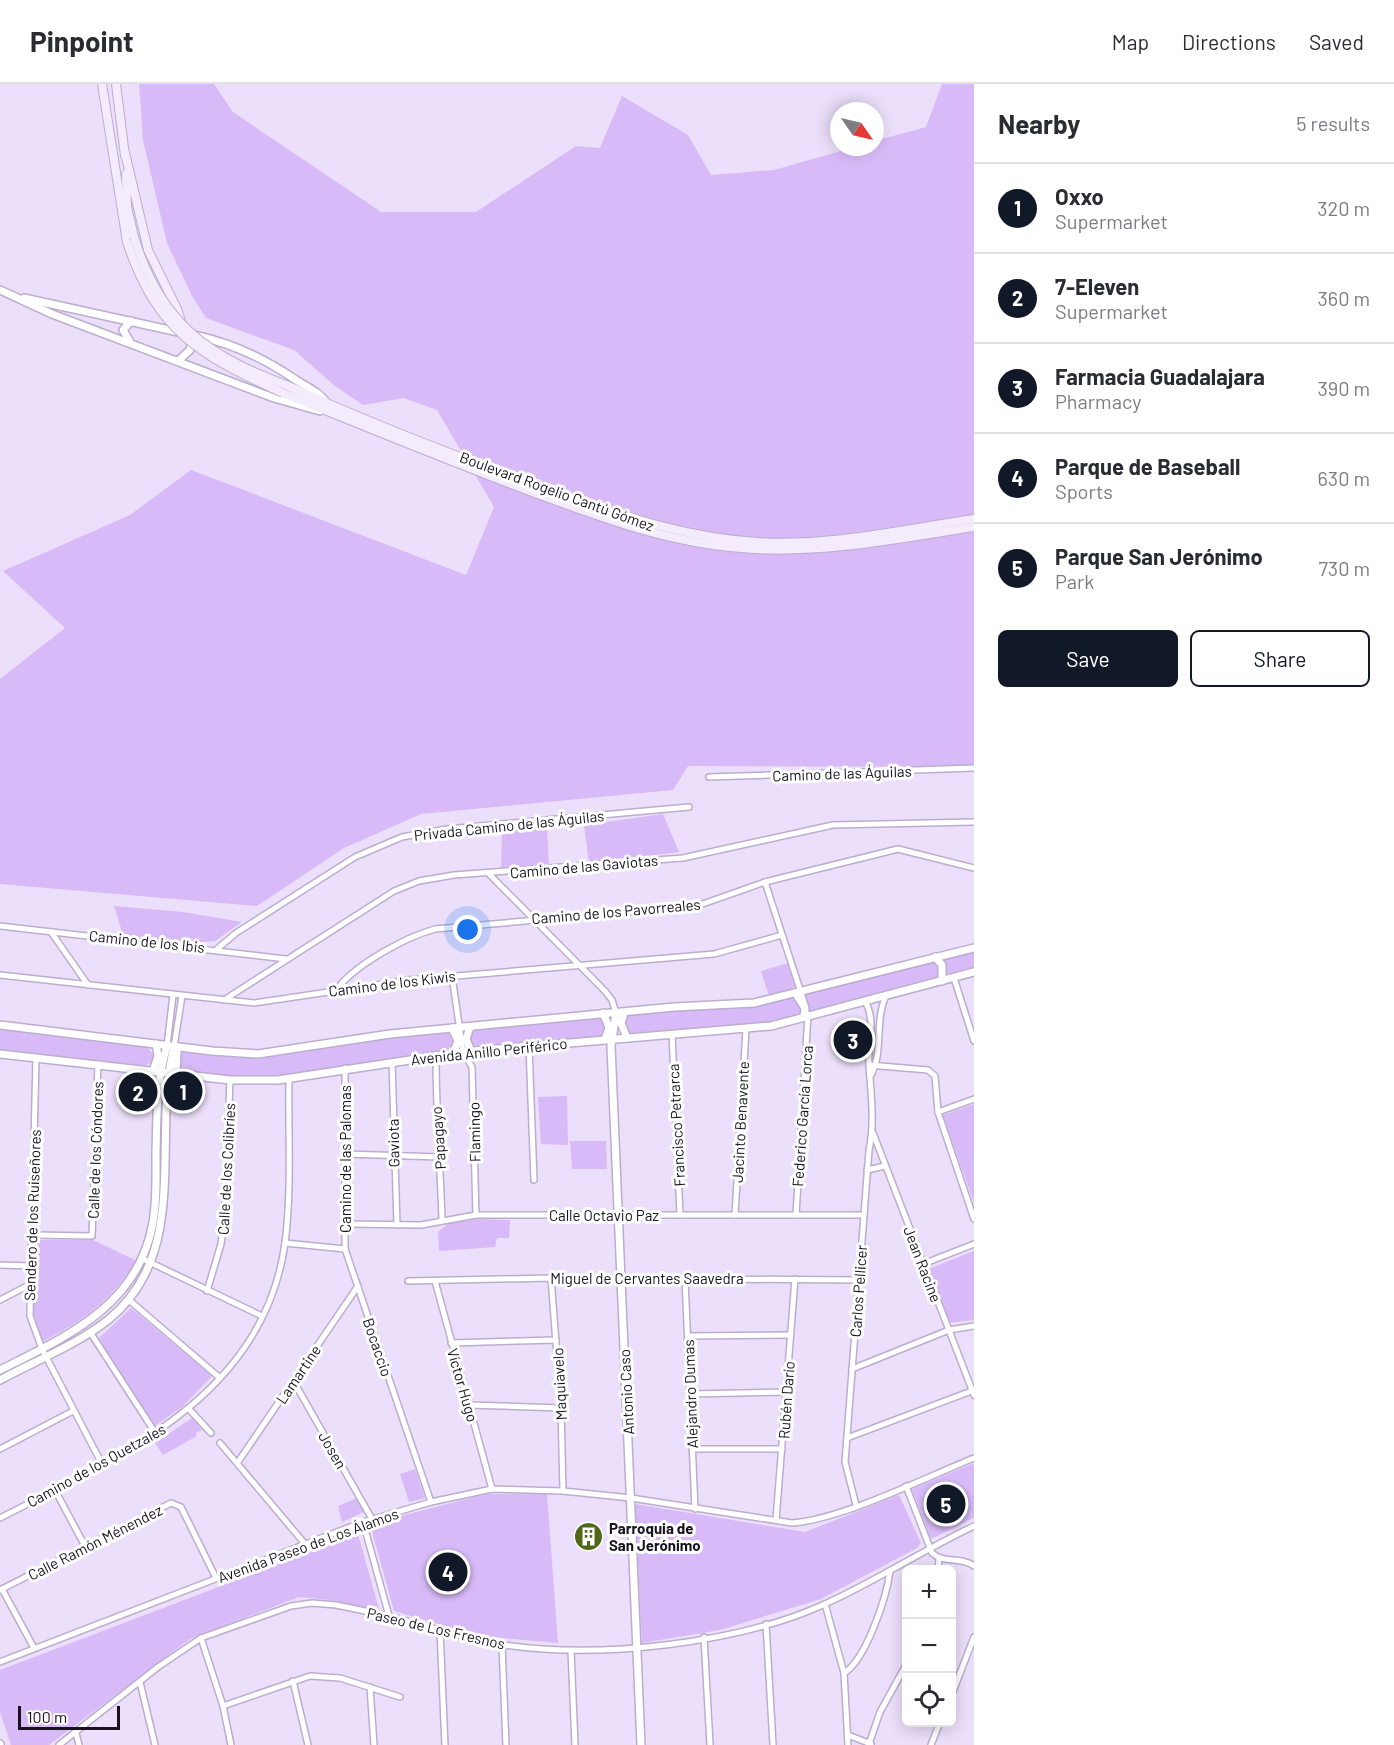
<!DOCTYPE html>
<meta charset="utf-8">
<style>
:root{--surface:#fff;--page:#f2f2f3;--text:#2b2b33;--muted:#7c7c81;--line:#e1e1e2;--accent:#111827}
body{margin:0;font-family:Barlow,sans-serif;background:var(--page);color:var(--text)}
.controls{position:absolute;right:18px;bottom:18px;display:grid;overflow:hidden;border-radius:9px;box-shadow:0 3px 15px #0003}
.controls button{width:54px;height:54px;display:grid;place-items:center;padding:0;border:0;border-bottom:2px solid var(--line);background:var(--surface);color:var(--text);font:30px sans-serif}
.compass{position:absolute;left:830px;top:18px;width:54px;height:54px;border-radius:50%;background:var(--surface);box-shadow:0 3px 15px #0003;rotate:124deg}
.scale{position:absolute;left:18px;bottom:15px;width:102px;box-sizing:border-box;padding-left:6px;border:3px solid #18121e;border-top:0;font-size:16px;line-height:21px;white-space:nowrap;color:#18121e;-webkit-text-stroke:4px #fff;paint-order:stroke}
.you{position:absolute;left:468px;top:846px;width:21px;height:21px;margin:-15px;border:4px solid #fff;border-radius:50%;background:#1a73e8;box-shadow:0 0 0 9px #1a73e833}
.badge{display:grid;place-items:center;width:39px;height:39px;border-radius:50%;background:var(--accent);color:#fff;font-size:20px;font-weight:700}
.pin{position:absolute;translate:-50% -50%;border:3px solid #fff;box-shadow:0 2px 6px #0006}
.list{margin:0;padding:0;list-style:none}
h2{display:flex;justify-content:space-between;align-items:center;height:78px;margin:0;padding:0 24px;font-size:26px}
h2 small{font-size:20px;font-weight:400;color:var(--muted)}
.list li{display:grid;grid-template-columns:39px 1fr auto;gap:18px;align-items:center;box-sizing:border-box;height:90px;padding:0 24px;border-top:2px solid var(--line)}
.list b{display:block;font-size:22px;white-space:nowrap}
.list p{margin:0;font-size:20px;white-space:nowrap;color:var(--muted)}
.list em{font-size:20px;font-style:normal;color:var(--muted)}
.actions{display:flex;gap:12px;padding:18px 24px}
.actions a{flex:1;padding:14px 0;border:2px solid var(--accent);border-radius:9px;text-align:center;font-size:21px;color:var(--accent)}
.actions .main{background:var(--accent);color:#fff}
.icon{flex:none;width:33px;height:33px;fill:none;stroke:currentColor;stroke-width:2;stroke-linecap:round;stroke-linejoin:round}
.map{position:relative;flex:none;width:974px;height:1661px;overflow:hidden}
header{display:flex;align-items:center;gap:36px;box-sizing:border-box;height:84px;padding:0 30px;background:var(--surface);border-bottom:2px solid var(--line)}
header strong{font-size:28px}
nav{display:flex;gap:33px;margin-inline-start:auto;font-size:21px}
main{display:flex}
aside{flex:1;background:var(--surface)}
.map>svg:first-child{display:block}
.green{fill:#d7baf7}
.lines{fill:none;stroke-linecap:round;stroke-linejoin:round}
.minor-casing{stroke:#bcadce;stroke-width:8}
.tertiary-casing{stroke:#bcadce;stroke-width:10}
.secondary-casing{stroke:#bcadce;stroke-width:10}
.minor{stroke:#fff;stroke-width:5}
.tertiary{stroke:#fff;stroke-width:7}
.secondary{stroke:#f4ecfd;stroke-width:8}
.secondary-bridge-casing{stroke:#bcadce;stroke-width:10;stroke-linecap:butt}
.secondary-bridge{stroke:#f4ecfd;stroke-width:8}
.labels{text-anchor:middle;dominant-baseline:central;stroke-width:6;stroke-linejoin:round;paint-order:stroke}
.street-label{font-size:15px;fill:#18121e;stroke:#fff}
.poi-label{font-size:15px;font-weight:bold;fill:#18121e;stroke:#fff;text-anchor:start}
</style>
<header>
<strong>Pinpoint</strong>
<nav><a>Map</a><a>Directions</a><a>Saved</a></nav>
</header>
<main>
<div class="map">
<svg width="974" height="1661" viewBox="0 0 974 1661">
<rect width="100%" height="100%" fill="#ecdffb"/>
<g class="green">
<polygon points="139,0 214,0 233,28 381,128 476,128 576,62 600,64 622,12 688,51 711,91 774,86 855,63 875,63 875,57 926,43 942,0 974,0 974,683 688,682 673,706 421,730 344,764 257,822 0,800 0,595 65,544 3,487 130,431 191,386 466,491 494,423 437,326 404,314 363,321 335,302 294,266 206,234 192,212 167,159 143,56"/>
<polygon points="663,730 679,768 589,779 584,741"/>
<polygon points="547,742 549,780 501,785 502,744"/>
<polygon points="114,822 183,828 242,838 215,857 180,860 123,851"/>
<polygon points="974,866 974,886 771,939 630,949 625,943 626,931 723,923"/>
<polygon points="788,879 795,903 769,912 761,887"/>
<path d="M599 933 605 941 601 952 474 965C468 959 469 949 476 944Z"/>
<polygon points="0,945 147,962 155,973 152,978 144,982 0,967"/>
<polygon points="447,947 454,958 449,966 265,994 187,989 180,984 180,972 184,966 251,974 365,956"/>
<polygon points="567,1012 568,1061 541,1060 538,1013"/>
<polygon points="974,1020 974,1119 943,1031"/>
<polygon points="570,1057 606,1057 607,1085 572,1085"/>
<polygon points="478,1135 510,1136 509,1154 497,1154 495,1163 439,1167 438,1148 449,1139"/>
<path d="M41 1156H93L137 1177C107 1220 87 1234 42 1258 28 1227 33 1195 35 1161Z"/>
<polygon points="974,1167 974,1236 948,1239 928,1185"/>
<polygon points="131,1224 212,1292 182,1323 153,1343 98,1255"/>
<polygon points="192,1334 202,1346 196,1349 197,1352 163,1371 155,1359"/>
<polygon points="974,1379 974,1434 931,1455 912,1405"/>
<polygon points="415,1385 425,1414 409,1418 400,1390"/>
<polygon points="486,1410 547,1410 558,1559 479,1552 394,1527 370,1440"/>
<polygon points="899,1411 921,1459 917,1464 821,1515 720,1546 642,1559 635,1420 805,1448"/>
<polygon points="357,1414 366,1427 342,1438 338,1422"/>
<polygon points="358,1450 380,1529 329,1516 299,1513 190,1555 49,1661 11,1661 0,1628 0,1586"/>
</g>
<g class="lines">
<defs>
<g id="minor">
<polyline points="709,693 974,684"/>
<polyline points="489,790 605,907 612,916 616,929"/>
<polyline points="765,798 805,921"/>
<polyline points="0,842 286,875"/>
<polyline points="51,848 88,901"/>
<polyline points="217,865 236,849 355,773 402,753 447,745 689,723"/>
<polyline points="0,891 254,919 409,896 714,870 782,851"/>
<polyline points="452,892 463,968 472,983 476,1131"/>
<polyline points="954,894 974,957"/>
<path d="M338 904C356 880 406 853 435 845L697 822 765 798 898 765 974 784"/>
<polyline points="224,916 394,807 419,797 454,791 683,774 833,741 974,738"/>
<polyline points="672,950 680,1131"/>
<polyline points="167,962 173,911"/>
<polyline points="529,962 534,1096"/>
<polyline points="174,963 182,912"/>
<path d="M436 972C436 1027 440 1080 442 1135"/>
<polyline points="36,973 30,1232 42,1265 102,1380"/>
<polyline points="392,978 397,1141"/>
<polyline points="869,981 928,986 935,992 938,1028 974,1135"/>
<polyline points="345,984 345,1165 431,1418"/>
<path d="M871 991C884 967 874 937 886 912"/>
<polyline points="938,1028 974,1015"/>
<polyline points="873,1049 974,1311"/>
<polyline points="345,1070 440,1073"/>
<polyline points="867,1086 885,1082"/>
<polyline points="735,1131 746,945"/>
<polyline points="796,1131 808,930"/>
<polyline points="345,1140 421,1141 476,1131 864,1131"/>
<polyline points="33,1151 92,1152 98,980"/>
<polyline points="285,1159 345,1165"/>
<polyline points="143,1175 262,1232"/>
<polyline points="923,1180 974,1160"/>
<polyline points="0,1181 31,1182"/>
<polyline points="551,1194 561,1324 563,1407"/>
<polyline points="685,1195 695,1425"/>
<polyline points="408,1197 551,1194 859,1196"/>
<polyline points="435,1197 492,1405"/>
<polyline points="207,1207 221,1160 225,1128 230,996"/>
<polyline points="0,1216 29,1201"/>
<polyline points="129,1216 220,1294"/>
<polyline points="90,1248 156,1350"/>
<polyline points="688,1252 790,1251"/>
<polyline points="451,1259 556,1256"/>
<polyline points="852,1285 949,1246 974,1242"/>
<polyline points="294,1298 372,1435"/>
<polyline points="690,1310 786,1308"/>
<polyline points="469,1321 561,1324"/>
<polyline points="189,1325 211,1349"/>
<polyline points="847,1354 974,1306"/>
<polyline points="220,1359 305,1460"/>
<polyline points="0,1365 73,1327"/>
<polyline points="692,1365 782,1365"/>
<polyline points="238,1378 358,1202"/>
<path d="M906 1402 932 1469C944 1480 961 1472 974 1482"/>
<polyline points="55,1406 86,1464"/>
<path d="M856 1421 845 1378 869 1066C875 1038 871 1010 869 982 867 960 877 938 865 917"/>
<path d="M0 1434C121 1372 264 1312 285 1159 292 1105 288 1048 289 995"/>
<polyline points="776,1436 795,1195"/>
<polyline points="363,1438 389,1532"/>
<polyline points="938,1486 939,1474"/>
<polyline points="2,1505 34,1564"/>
<polyline points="0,1506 171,1419 181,1423 216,1494"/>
<polyline points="825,1520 844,1589 848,1661"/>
<polyline points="766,1540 773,1661"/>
<polyline points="440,1546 445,1661"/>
<polyline points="704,1553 710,1661"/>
<polyline points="201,1554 223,1622 231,1661"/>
<polyline points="502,1561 506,1661"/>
<polyline points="571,1566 575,1661"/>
<path d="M0 1578 363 1438 431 1418 492 1405 563 1407 631 1414 792 1439C843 1435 924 1394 974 1374"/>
<path d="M844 1589C866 1576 887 1512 890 1487"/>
<polyline points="293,1597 308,1661"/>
<polyline points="140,1598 155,1661"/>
<polyline points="370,1603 374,1661"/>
<polyline points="952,1610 974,1553"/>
<polyline points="223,1622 310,1592 340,1594 400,1613"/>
<polyline points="76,1649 79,1661"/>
<polyline points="848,1651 871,1660"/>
<polyline points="869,1660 880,1628 906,1581"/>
<path d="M59 1661 158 1583 201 1554 291 1522 312 1519 336 1521C361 1526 386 1531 411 1538 441 1546 472 1557 504 1561 599 1575 737 1560 825 1520 876 1497 923 1466 974 1442"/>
<polyline points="931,1661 940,1638"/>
</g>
<g id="tertiary">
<polyline points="0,206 52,230 274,314 320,327"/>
<polyline points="24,214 183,249"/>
<path d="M194 251C232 259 264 274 296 296 307 303 319 308 326 318"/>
<polyline points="130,258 123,246 131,237"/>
<polyline points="179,276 190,266 192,254"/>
<polyline points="935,873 942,881 942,897"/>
<polyline points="796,910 805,924 804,933"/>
<polyline points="603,929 609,943 605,956"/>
<polyline points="616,929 611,962 641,1661"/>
<polyline points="624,929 621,939 627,954"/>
<polyline points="0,941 212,967 258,970 390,950 674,923 754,919 974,864"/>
<polyline points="470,943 466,955 471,967"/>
<polyline points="452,944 458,957 453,970"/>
<polyline points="0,970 230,996 278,996 463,968 771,942 974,888"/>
<polyline points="153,987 158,972 156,960"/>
<polyline points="176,990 177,968"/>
<path d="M0 1286C68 1252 139 1221 153 1138 157 1116 156 1092 156 1070 157 1033 156 997 167 962"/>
<path d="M0 1296C35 1277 76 1261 108 1236 192 1168 151 1055 174 963"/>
<polyline points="0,1660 0,1661"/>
</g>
<g id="secondary">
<polyline points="102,0 127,158"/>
<polyline points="116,0 125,72"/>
<polyline points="125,69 148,166 177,225 182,240"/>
<polyline points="126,90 127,123 134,153"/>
<path d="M286 301C363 336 442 367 522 396 600 424 674 453 758 458 826 463 906 445 974 435"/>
<path d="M283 309C364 342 445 375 527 406 603 434 672 461 754 465 828 469 901 454 974 443"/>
</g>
</defs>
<use href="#minor" class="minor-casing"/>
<use href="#tertiary" class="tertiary-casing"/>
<use href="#secondary" class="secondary-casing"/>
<use href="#minor" class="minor"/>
<use href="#tertiary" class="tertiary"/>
<use href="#secondary" class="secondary"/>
<defs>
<g id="secondary-bridge">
<path d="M134 153C160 238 206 271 286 301"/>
<path d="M127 158C157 248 201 272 283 309"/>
</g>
</defs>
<use href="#secondary-bridge" class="secondary-bridge-casing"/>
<use href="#secondary-bridge" class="secondary-bridge"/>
</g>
<defs>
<symbol id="building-disc" viewBox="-11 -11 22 22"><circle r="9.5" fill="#4e6719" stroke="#fff"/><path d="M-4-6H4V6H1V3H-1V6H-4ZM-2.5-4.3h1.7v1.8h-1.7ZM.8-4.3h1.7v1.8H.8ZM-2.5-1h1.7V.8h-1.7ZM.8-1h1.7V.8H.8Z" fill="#fff"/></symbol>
</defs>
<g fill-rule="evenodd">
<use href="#building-disc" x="572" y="1436" width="33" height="33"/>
</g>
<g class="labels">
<g class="street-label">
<text transform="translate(557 407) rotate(20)">Boulevard Rogelio Cantú Gómez</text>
<text transform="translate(842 689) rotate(-2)">Camino de las Águilas</text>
<text transform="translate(509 741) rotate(-6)">Privada Camino de las Águilas</text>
<text transform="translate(584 782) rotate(-5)">Camino de las Gaviotas</text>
<text transform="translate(616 827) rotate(-5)">Camino de los Pavorreales</text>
<text transform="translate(147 857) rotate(6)">Camino de los Ibis</text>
<text transform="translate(392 899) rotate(-7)">Camino de los Kiwis</text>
<text transform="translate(489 967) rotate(-6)">Avenida Anillo Periférico</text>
<text transform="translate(802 1032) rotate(-86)">Federico García Lorca</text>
<text transform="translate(740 1038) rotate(-87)">Jacinto Benavente</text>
<text transform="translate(676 1041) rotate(-93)">Francisco Petrarca</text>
<text transform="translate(474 1048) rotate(-91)">Flamingo</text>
<text transform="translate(438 1054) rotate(-94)">Papagayo</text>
<text transform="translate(393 1059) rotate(-91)">Gaviota</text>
<text transform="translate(95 1066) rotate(-88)">Calle de los Cóndores</text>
<text transform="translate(345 1075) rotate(-90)">Camino de las Palomas</text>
<text transform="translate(226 1085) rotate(-87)">Calle de los Colibríes</text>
<text transform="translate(32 1131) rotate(-88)">Sendero de los Ruiseñores</text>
<text x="604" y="1131">Calle Octavio Paz</text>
<text transform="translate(923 1180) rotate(69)">Jean Racine</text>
<text x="647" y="1194">Miguel de Cervantes Saavedra</text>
<text transform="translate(858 1207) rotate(-86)">Carlos Pellicer</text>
<text transform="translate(378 1263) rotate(71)">Bocaccio</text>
<text transform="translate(298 1290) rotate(-56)">Lamartine</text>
<text transform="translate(559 1300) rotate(-93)">Maquiavelo</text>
<text transform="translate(463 1301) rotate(74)">Víctor Hugo</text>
<text transform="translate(626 1308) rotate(-93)">Antonio Caso</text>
<text transform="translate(690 1310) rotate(-92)">Alejandro Dumas</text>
<text transform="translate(786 1316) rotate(-86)">Rubén Darío</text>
<text transform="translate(333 1366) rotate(60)">Josen</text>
<text transform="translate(96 1381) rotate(-29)">Camino de los Quetzales</text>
<text transform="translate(95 1458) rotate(-27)">Calle Ramón Ménendez</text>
<text transform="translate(308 1461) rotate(-20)">Avenida Paseo de Los Álamos</text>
<text transform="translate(436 1544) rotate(13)">Paseo de Los Fresnos</text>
</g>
<g class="poi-label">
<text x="609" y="1444">Parroquia de<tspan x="609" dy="17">San Jerónimo</tspan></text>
</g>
</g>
</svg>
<div class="controls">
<button>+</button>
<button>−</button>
<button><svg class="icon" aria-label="locate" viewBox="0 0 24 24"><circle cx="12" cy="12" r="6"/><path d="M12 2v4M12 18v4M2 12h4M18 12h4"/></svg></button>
</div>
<svg class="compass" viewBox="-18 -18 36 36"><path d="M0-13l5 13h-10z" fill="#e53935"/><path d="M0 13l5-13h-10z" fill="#7c7c81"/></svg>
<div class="scale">100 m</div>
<div class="you"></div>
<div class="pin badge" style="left:183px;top:1007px">1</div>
<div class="pin badge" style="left:138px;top:1008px">2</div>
<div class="pin badge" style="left:853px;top:956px">3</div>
<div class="pin badge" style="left:448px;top:1488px">4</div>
<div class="pin badge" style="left:946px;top:1420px">5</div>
</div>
<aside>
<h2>Nearby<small>5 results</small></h2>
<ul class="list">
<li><span class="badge">1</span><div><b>Oxxo</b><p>Supermarket</p></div><em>320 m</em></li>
<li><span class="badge">2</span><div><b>7-Eleven</b><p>Supermarket</p></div><em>360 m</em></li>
<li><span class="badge">3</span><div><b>Farmacia Guadalajara</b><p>Pharmacy</p></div><em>390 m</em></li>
<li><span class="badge">4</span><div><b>Parque de Baseball</b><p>Sports</p></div><em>630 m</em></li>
<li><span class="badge">5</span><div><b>Parque San Jerónimo</b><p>Park</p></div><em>730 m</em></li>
</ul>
<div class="actions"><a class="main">Save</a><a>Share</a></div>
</aside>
</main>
